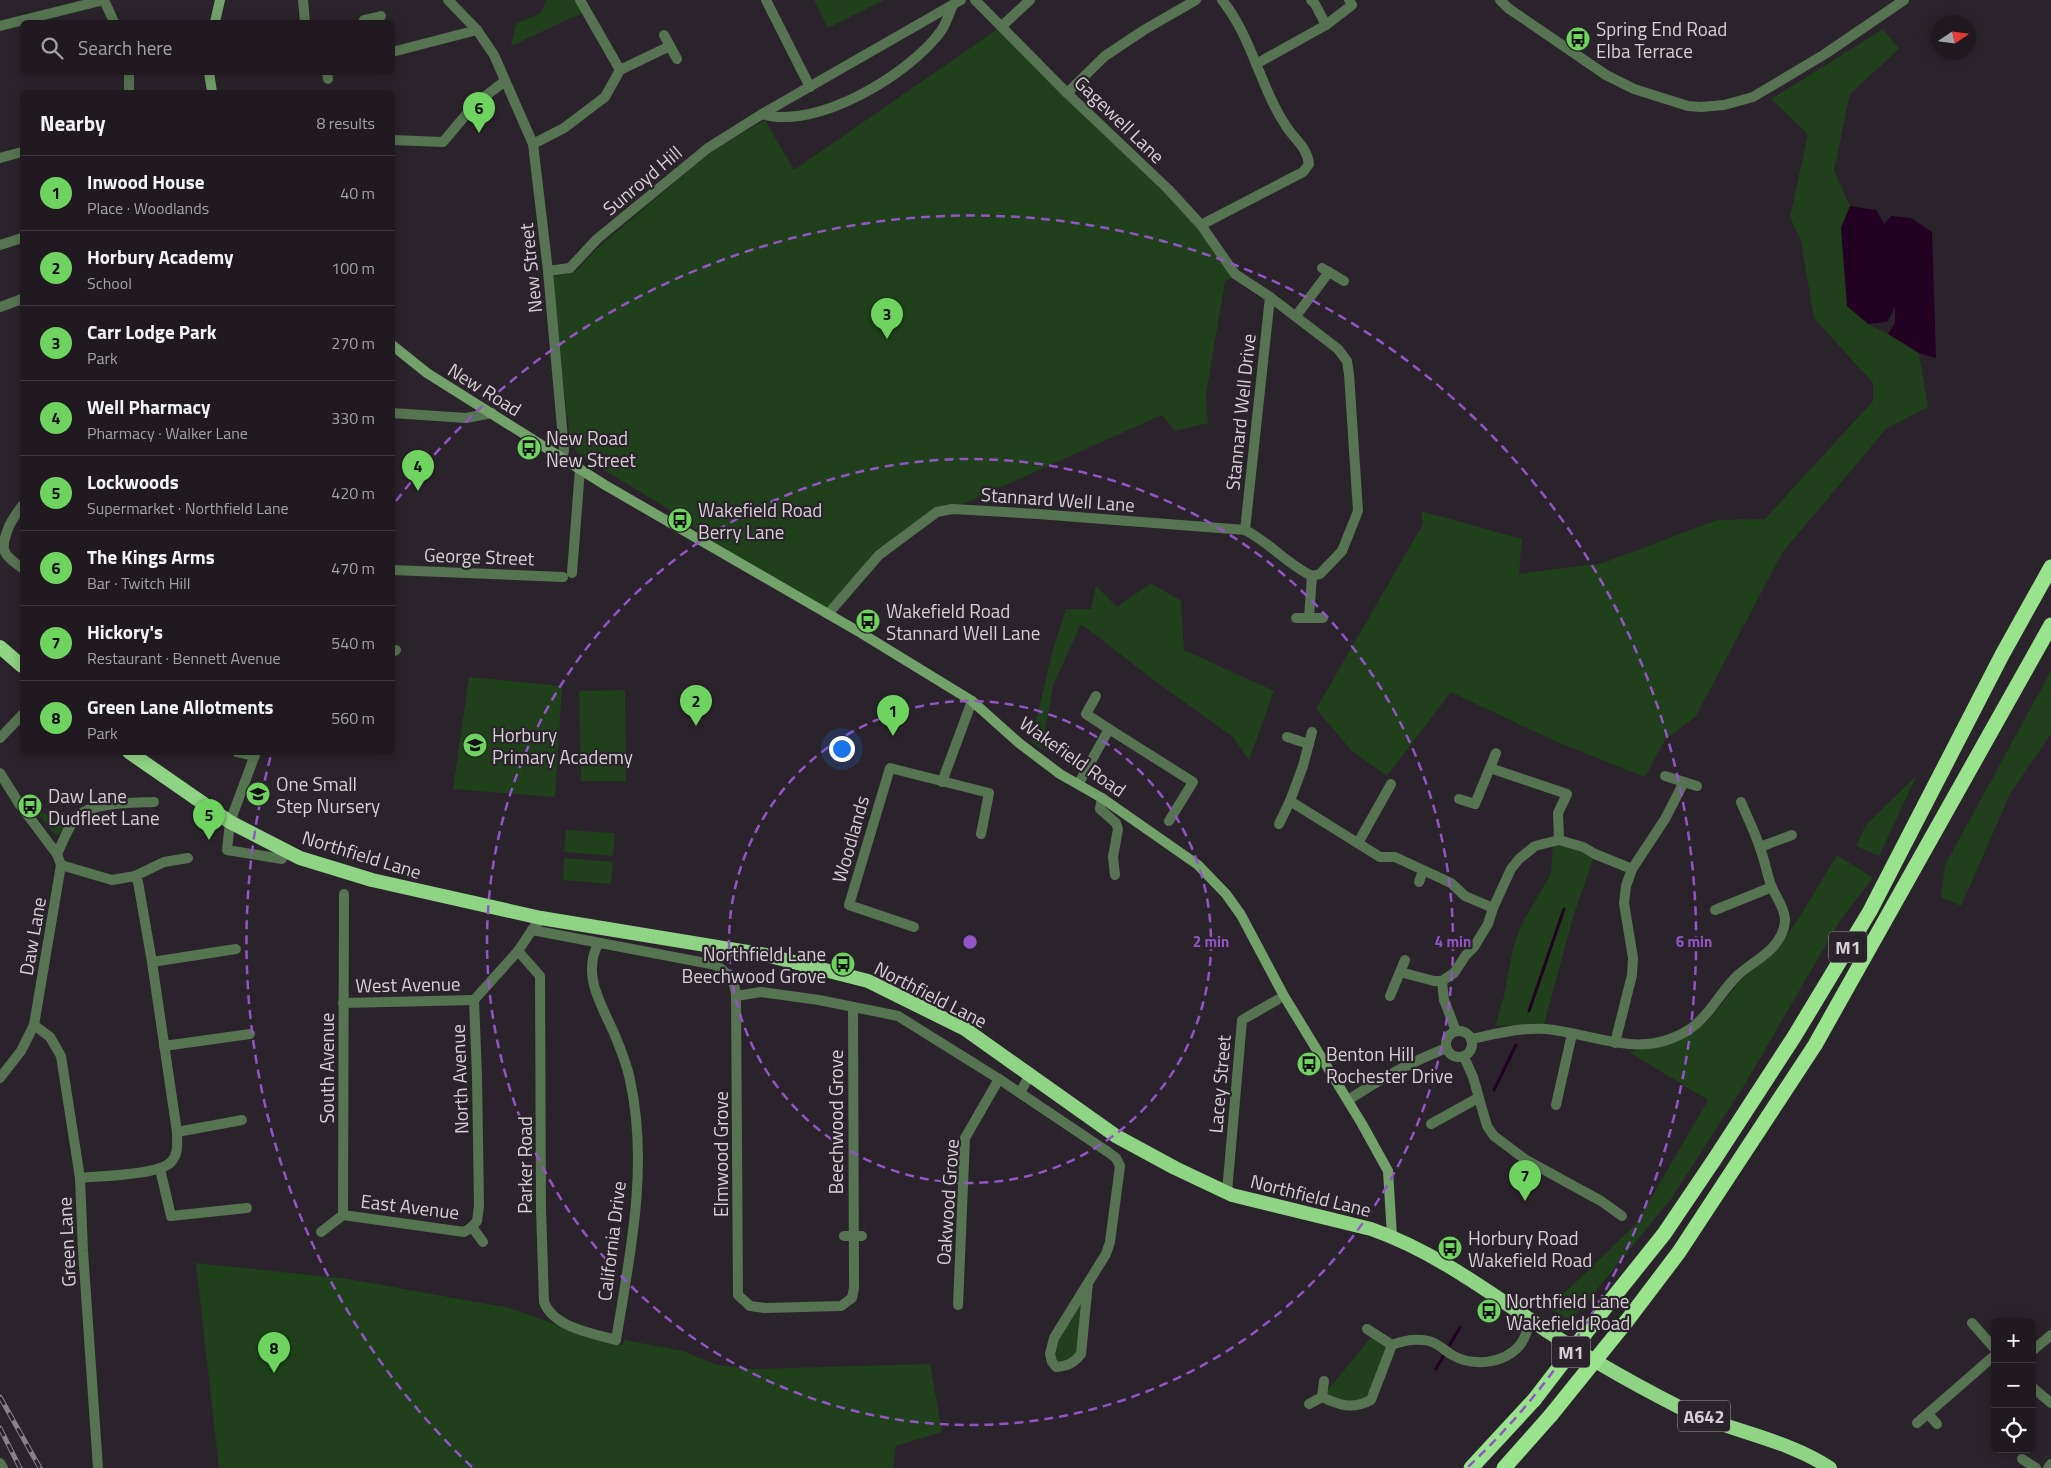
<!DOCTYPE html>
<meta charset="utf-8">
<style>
:root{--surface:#201a20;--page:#2d272d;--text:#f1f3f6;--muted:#a2a1a5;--line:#3d383e;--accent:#6fd360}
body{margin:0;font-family:"Titillium Web",sans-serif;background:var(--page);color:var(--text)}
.controls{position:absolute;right:15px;bottom:15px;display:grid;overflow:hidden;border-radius:8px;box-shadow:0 2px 12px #0003}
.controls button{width:45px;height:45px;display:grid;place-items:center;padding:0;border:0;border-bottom:1px solid var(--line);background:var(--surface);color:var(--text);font:25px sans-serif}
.compass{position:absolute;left:1931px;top:15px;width:45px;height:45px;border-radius:50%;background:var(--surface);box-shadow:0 2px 12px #0003;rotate:77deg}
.you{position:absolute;left:841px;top:748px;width:18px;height:18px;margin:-12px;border:4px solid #fff;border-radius:50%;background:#1a73e8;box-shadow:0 0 0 8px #1a73e833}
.badge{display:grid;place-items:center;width:32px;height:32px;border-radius:50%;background:var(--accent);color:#111;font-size:16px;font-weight:700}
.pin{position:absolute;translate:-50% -41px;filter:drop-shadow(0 1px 2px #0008)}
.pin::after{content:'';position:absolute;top:26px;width:18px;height:15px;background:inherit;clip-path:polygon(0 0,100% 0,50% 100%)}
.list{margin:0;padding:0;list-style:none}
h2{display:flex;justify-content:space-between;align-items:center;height:65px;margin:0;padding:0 20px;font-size:21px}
h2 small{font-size:16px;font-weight:400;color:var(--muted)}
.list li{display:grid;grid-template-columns:32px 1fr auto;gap:15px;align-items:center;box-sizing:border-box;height:75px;padding:0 20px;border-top:1px solid var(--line)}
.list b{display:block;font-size:19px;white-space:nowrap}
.list p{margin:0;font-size:16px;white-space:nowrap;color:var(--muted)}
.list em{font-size:16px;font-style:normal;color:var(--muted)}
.icon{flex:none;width:28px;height:28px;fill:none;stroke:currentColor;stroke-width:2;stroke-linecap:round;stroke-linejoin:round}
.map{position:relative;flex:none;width:2051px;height:1468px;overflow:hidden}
.search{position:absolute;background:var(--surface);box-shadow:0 2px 12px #0003;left:20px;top:20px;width:375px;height:55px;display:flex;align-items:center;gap:12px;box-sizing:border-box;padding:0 18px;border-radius:8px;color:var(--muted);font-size:19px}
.panel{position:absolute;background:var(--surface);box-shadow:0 2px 12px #0003;left:20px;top:90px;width:375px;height:665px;border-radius:8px}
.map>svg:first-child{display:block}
.green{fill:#1f401a}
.water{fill:#220123}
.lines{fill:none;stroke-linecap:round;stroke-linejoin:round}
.stream{stroke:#220123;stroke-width:3}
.minor{stroke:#577452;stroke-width:10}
.tertiary{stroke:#577452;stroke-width:10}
.secondary{stroke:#72a16a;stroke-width:10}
.trunk{stroke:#8fd384;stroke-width:14}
.motorway{stroke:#98e38c;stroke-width:15}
.rail-casing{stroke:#888188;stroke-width:5}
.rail{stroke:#2b232b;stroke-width:3;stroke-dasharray:9;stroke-linecap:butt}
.motorway-bridge{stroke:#98e38c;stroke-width:15}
.ring{fill:none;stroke:#9255c5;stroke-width:2.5;stroke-dasharray:9 6}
.labels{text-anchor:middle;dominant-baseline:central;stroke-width:4.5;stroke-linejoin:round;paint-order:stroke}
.shield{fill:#2b232b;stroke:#a39ca3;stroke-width:1}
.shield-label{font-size:18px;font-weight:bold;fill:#d6d0d6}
.poi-label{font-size:19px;fill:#d6d0d6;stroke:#2b232b;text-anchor:start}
.street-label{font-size:19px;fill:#d6d0d6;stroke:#2b232b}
.centre{fill:#9255c5;stroke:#2b232b;stroke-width:2.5}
.ring-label{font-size:15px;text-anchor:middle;font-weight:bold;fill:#9255c5;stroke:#2b232b;stroke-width:4.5;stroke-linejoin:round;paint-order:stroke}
</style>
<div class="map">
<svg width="2051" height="1468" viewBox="0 0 2051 1468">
<rect width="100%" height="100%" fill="#2b232b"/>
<g class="green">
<polygon points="546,0 575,0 582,13 511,46 516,24 541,13"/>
<polygon points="814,0 884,0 828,28"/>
<polygon points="1002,26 1168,189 1235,274 1225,282 1206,395 1208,423 1175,431 1162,415 952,509 937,512 879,555 828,614 715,548 683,518 578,454 570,440 551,277 575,272 601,245 711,152 765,120 794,170"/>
<polygon points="1883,29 1899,49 1850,94 1834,170 1850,206 1841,228 1868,324 1888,334 1919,353 1928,407 1886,429 1782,553 1696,716 1665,740 1645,777 1557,742 1451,692 1387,776 1352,751 1316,709 1423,524 1421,511 1522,539 1519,574 1603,563 1717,520 1765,519 1873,401 1873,383 1814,318 1801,241 1790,217 1808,134 1771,99"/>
<polygon points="1151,583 1181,601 1184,650 1274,691 1249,760 1233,737 1159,684 1081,624 1053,686 1042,749 1031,742 1053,649 1066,609 1091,609 1096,586 1117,607"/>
<polygon points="2051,671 2051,734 2010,794 1961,906 1941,897 1945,865"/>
<polygon points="469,677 562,686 555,797 453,789"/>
<polygon points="625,690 626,781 581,781 579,691"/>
<polygon points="1917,775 1879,856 1856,846 1866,825"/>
<polygon points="36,811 65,820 66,828 56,836"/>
<polygon points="566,830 615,833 613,856 564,852"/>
<polygon points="1553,841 1595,854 1574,914 1544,1024 1495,1026 1504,996 1513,948 1521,925 1551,874"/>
<polygon points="1837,855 1873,878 1841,919 1745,1084 1671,1199 1571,1321 1549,1308 1636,1224 1708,1100 1629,1052 1663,1044 1692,1032 1708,1021 1741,980 1776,951 1799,918"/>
<polygon points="564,858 613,862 611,884 563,880"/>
<polygon points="196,1263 348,1279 510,1308 582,1334 622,1345 624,1340 683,1351 717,1365 756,1369 930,1364 942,1432 896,1446 893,1468 219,1468"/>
<polygon points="1088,1283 1081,1354 1056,1367 1050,1345"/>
<polygon points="1374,1334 1392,1345 1378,1377 1362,1405 1322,1397"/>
</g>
<polygon class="water" points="1850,206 1876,210 1884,224 1891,216 1911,218 1932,232 1936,358 1919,353 1888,334 1895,323 1895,307 1887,322 1868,324 1847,306 1841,228"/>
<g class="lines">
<g class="stream">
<polyline points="1529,1011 1564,909"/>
<polyline points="1494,1090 1516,1045"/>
<polyline points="1436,1369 1460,1327"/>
</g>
<g class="minor">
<polyline points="104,0 114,22"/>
<polyline points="303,0 305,22"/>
<polyline points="766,0 810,87"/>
<polyline points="1311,0 1315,4 1326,25"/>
<polyline points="364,22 364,20 381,16"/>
<polyline points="0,26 104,0"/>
<polyline points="1002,26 1030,0"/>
<polyline points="664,35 677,59"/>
<polyline points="392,52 477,30"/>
<polyline points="1256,64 1326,25 1352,5 1349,0"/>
<polyline points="620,70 670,46"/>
<polyline points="327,72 328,79"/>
<polyline points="129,92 129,72"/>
<polyline points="1067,93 1105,56 1144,30 1196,0"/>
<path d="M762 114C816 131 910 74 941 31 946 24 949 14 952 7"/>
<polyline points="533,144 564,128 605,97 620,70 580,0"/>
<polyline points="0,158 22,152"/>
<path d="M1201 225 1303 172 1309 164C1307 147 1295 140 1286 126 1260 87 1252 37 1222 0"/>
<polyline points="0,245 22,238"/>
<polyline points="1322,268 1344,281"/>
<polyline points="548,271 570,268 597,239 708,148 762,114 961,0"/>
<polyline points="0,307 22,299"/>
<polyline points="1296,316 1329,272"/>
<polyline points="392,413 466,418 492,413"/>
<path d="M22 506C17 512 13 519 9 526 0 550 1 553 22 568"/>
<polyline points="1245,530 1270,297"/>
<polyline points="392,570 563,577"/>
<polyline points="572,573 580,469"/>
<path d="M828 614 879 555 937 512 952 509 1038 514 1245 530C1269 542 1287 564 1312 576L1320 574 1342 551 1358 511 1349 374 1347 361 1338 349 1270 297 1235 274 1201 225 1168 189 1067 93 975 0"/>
<polyline points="1309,617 1312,576"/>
<polyline points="1296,618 1323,618"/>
<polyline points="392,652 396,650"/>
<polyline points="1109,729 1193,782 1169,821"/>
<polyline points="1287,737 1309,744"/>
<polyline points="0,738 22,715"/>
<polyline points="237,752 255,756"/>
<polyline points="1490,768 1567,794 1558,813 1559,840"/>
<polyline points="1665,776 1697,786"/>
<polyline points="942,782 972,701"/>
<polyline points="1079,783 1109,729 1086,714 1096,696"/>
<polyline points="1102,798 1100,809 1116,823 1118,829 1113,857 1115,875"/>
<polyline points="1459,799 1475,804 1496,753"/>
<polyline points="1290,801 1303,766 1312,732"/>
<polyline points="230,822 227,850 282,859"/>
<polyline points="1279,824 1290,801 1380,857 1395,857 1451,883 1465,896 1493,908"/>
<polyline points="1358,843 1391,784"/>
<polyline points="1760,847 1792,835"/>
<path d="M57 854C62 844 70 822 78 816 92 802 134 803 154 802"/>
<path d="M61 865 112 880 135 876 138 882 152 962 177 1132C177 1143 179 1154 171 1162 159 1175 99 1176 80 1178"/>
<polyline points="135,876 164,862 188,858"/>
<polyline points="1419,882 1423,871"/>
<polyline points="1715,910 1772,887"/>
<path d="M541 918 532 930 716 965C729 974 735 980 736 996L761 992 819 1000 898 1016 999 1079 1108 1152 1116 1158 1120 1166 1110 1242 1106 1254 1088 1283 1081 1354C1074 1363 1068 1366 1056 1367L1052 1362 1050 1354 1054 1338 1088 1283"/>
<polyline points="914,927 849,905 890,768 989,793 981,834"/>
<path d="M518 951 540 976 541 1209 544 1302C554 1328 592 1333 616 1340 630 1255 649 1166 630 1080 627 1064 620 1048 614 1033 601 1004 582 975 598 944"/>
<polyline points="152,962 236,949"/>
<polyline points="1400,972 1434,981 1442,981"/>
<polyline points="736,996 738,1295 750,1306 765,1308 841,1306 852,1298 854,1288 853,1008"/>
<polyline points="1390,996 1405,960"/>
<polyline points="343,1003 474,1000"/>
<polyline points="34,1025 50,1037 61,1056 80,1178 83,1251 98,1468"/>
<circle cx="1459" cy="1044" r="13"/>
<polyline points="1456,1031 1444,1000 1442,981 1454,973 1466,955 1474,947 1488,924 1493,908 1511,869 1519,859 1535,846 1559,840 1583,847 1595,854 1632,869"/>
<path d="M1471 1039C1496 1034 1521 1027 1546 1029 1597 1034 1641 1061 1690 1029 1710 1015 1720 992 1738 975 1751 963 1771 954 1780 937 1783 932 1785 925 1785 919 1784 907 1777 898 1772 888 1767 875 1765 861 1760 848 1755 832 1747 817 1741 802"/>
<polyline points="1615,1043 1632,975 1633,958 1624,903 1626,886 1632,869 1665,819 1684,782"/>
<polyline points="164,1046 250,1034"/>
<polyline points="1464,1057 1473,1077 1487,1126 1494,1136 1526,1160 1601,1201 1622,1216"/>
<polyline points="1020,1093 1029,1076"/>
<path d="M1348 1100C1380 1079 1411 1062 1446 1048"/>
<polyline points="1556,1105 1572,1034"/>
<polyline points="1431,1124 1478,1098"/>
<polyline points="177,1132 242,1120"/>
<polyline points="160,1169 171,1216 247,1208"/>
<polyline points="1227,1192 1242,1020 1277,1000"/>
<polyline points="343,1215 464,1232 472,1227"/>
<polyline points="321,1232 343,1215 344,894"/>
<polyline points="844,1236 862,1236"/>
<polyline points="483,1242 472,1227 477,1221 479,1206 477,1076 474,1000 518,951 532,930"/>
<polyline points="958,1305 965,1138 999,1079"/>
<polyline points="1972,1323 1995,1349"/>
<polyline points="1367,1329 1392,1345"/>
<polyline points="2032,1351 2051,1335"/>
<polyline points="2032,1387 2051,1403"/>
<path d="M1322 1397C1339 1405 1352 1410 1371 1400L1392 1345C1404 1340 1416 1338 1429 1341 1438 1343 1445 1351 1452 1355 1473 1367 1504 1364 1520 1345 1525 1339 1528 1328 1531 1321"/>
<polyline points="1309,1404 1322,1397 1324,1381"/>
<polyline points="1928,1414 1937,1424"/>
<polyline points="1917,1423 1995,1355"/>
<polyline points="2022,1459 2036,1468"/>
<polyline points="0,1463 3,1468"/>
<polyline points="2048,1468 2051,1464"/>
</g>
<g class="tertiary">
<polyline points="448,0 477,30 494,55 533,144 548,271 564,450 563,458"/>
<polyline points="1500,0 1508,8 1606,75 1634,89 1688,106 1701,107 1724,105 1753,97 1825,54 1904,0"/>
<polyline points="392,140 443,142 475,104 505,81"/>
<polyline points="0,773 20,805 57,854 61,865 34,1025 21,1051 0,1078"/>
<polyline points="230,822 256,752"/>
</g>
<g class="secondary">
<polyline points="215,22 220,0"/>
<polyline points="209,72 212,92"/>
<polyline points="392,345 427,373 605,485 861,633 972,701 1019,743 1060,774 1102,798 1198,865 1226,894 1241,915 1284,996 1362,1124 1388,1171 1392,1236"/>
</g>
<g class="trunk">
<polyline points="0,647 22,666"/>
<path d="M129 752 230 822 300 858 372 880 541 918 766 955 868 981 965 1029 1116 1136 1175 1168 1232 1195 1371 1229C1429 1249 1482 1287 1532 1321 1579 1353 1628 1381 1679 1407 1727 1431 1785 1438 1830 1468"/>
</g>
<g class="motorway">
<polyline points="1608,1304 1664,1234 1714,1160 1794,1037 1870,911 2002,655 2051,567"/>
<polyline points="1626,1322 1679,1252 1815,1045 2051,625"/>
<polyline points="1471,1468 1534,1400"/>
<polyline points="1504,1468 1551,1415"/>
</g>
<defs>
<g id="rail">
<polyline points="0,1397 40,1468"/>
<polyline points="0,1428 20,1468"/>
</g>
</defs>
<use href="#rail" class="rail-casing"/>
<use href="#rail" class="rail"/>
<g class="motorway-bridge">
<polyline points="1534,1400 1608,1304"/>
<polyline points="1551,1415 1626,1322"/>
</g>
</g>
<g class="ring">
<circle cx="970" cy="942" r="241"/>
<circle cx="970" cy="942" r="483"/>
<path d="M472 1467A724 724 0 0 1 271 755M396 501A724 724 0 1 1 1468 1467"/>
</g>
<defs>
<symbol id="bus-disc" viewBox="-11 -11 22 22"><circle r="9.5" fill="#6fd360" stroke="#2b232b"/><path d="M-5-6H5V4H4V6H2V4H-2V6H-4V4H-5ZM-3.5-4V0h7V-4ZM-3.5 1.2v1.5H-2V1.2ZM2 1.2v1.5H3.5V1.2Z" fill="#111"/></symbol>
<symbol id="school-disc" viewBox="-11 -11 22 22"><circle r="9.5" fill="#6fd360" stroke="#2b232b"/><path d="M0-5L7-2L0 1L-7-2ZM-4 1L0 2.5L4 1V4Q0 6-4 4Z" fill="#111"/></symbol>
</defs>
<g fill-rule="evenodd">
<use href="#bus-disc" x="1564" y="25" width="28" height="28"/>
<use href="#bus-disc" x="515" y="434" width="28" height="28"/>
<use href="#bus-disc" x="666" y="506" width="28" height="28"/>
<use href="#bus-disc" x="854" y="607" width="28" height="28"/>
<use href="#school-disc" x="461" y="731" width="28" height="28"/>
<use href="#school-disc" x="244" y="780" width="28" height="28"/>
<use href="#bus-disc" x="16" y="792" width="28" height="28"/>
<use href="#bus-disc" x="829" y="950" width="28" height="28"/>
<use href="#bus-disc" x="1295" y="1050" width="28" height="28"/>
<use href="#bus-disc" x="1436" y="1234" width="28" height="28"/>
<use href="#bus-disc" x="1475" y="1297" width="28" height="28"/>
</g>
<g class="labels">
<g class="shield">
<rect x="1829" y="931.5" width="38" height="31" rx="4"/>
<rect x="1552" y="1336.5" width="38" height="31" rx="4"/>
<rect x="1678" y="1400.5" width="52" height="31" rx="4"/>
</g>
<g class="shield-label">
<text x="1848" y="947">M1</text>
<text x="1571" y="1352">M1</text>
<text x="1704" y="1416">A642</text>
</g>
<g class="poi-label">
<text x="1596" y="28">Spring End Road<tspan x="1596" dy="22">Elba Terrace</tspan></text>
<text x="546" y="437">New Road<tspan x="546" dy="22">New Street</tspan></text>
<text x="698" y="509">Wakefield Road<tspan x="698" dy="22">Berry Lane</tspan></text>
<text x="886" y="610">Wakefield Road<tspan x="886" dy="22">Stannard Well Lane</tspan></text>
<text x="492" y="734">Horbury<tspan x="492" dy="22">Primary Academy</tspan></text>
<text x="276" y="783">One Small<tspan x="276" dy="22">Step Nursery</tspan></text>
<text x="48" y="795">Daw Lane<tspan x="48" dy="22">Dudfleet Lane</tspan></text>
<text x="826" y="953" text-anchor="end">Northfield Lane<tspan x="826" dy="22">Beechwood Grove</tspan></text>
<text x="1326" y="1053">Benton Hill<tspan x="1326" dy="22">Rochester Drive</tspan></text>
<text x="1468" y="1237">Horbury Road<tspan x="1468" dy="22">Wakefield Road</tspan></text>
<text x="1506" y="1300">Northfield Lane<tspan x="1506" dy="22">Wakefield Road</tspan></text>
</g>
<g class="street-label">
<text transform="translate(1120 119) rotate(44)">Gagewell Lane</text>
<text transform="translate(642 180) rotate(-40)">Sunroyd Hill</text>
<text transform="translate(530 268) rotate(-96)">New Street</text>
<text transform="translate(485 389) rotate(32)">New Road</text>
<text transform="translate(1240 412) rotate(-84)">Stannard Well Drive</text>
<text transform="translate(1058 499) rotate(4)">Stannard Well Lane</text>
<text transform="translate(479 556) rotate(2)">George Street</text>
<text transform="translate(1073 756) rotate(35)">Wakefield Road</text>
<text transform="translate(850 839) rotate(-74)">Woodlands</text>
<text transform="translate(362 854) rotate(17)">Northfield Lane</text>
<text transform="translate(32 936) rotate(-80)">Daw Lane</text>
<text transform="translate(408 984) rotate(-1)">West Avenue</text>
<text transform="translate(931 994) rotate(27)">Northfield Lane</text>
<text transform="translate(326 1068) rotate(-90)">South Avenue</text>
<text transform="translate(459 1079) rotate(-92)">North Avenue</text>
<text transform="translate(1219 1084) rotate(-85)">Lacey Street</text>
<text transform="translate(835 1122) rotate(-90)">Beechwood Grove</text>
<text transform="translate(720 1154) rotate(-90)">Elmwood Grove</text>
<text transform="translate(524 1165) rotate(-90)">Parker Road</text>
<text transform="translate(1311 1195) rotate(14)">Northfield Lane</text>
<text transform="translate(947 1202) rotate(-86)">Oakwood Grove</text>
<text transform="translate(410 1206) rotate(7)">East Avenue</text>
<text transform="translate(611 1241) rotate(-83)">California Drive</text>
<text transform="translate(66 1242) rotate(-93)">Green Lane</text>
</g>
</g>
<circle cx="970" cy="942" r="8" class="centre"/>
<g class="ring-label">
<text x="1211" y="947">2 min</text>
<text x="1453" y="947">4 min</text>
<text x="1694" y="947">6 min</text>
</g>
</svg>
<div class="controls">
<button>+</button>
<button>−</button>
<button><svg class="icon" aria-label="locate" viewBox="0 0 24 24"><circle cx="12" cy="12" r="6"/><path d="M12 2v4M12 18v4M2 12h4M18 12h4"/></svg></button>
</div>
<svg class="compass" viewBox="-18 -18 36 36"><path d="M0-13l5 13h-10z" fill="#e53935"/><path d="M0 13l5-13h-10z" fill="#a2a1a5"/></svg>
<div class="you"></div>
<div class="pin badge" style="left:893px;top:736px">1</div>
<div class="pin badge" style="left:696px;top:726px">2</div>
<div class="pin badge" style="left:887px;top:339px">3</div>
<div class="pin badge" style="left:418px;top:491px">4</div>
<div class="pin badge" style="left:209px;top:840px">5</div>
<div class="pin badge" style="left:479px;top:133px">6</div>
<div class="pin badge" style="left:1525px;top:1201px">7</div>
<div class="pin badge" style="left:274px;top:1373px">8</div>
<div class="search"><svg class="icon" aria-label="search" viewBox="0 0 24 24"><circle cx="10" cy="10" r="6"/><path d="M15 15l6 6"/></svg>Search here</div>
<section class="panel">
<h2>Nearby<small>8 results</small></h2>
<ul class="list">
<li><span class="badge">1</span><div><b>Inwood House</b><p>Place · Woodlands</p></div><em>40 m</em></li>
<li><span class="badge">2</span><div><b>Horbury Academy</b><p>School</p></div><em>100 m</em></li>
<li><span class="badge">3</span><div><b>Carr Lodge Park</b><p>Park</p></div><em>270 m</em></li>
<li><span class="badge">4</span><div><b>Well Pharmacy</b><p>Pharmacy · Walker Lane</p></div><em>330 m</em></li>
<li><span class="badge">5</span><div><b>Lockwoods</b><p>Supermarket · Northfield Lane</p></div><em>420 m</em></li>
<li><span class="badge">6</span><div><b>The Kings Arms</b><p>Bar · Twitch Hill</p></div><em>470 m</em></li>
<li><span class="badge">7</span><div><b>Hickory's</b><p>Restaurant · Bennett Avenue</p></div><em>540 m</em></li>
<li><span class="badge">8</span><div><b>Green Lane Allotments</b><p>Park</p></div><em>560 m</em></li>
</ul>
</section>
</div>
